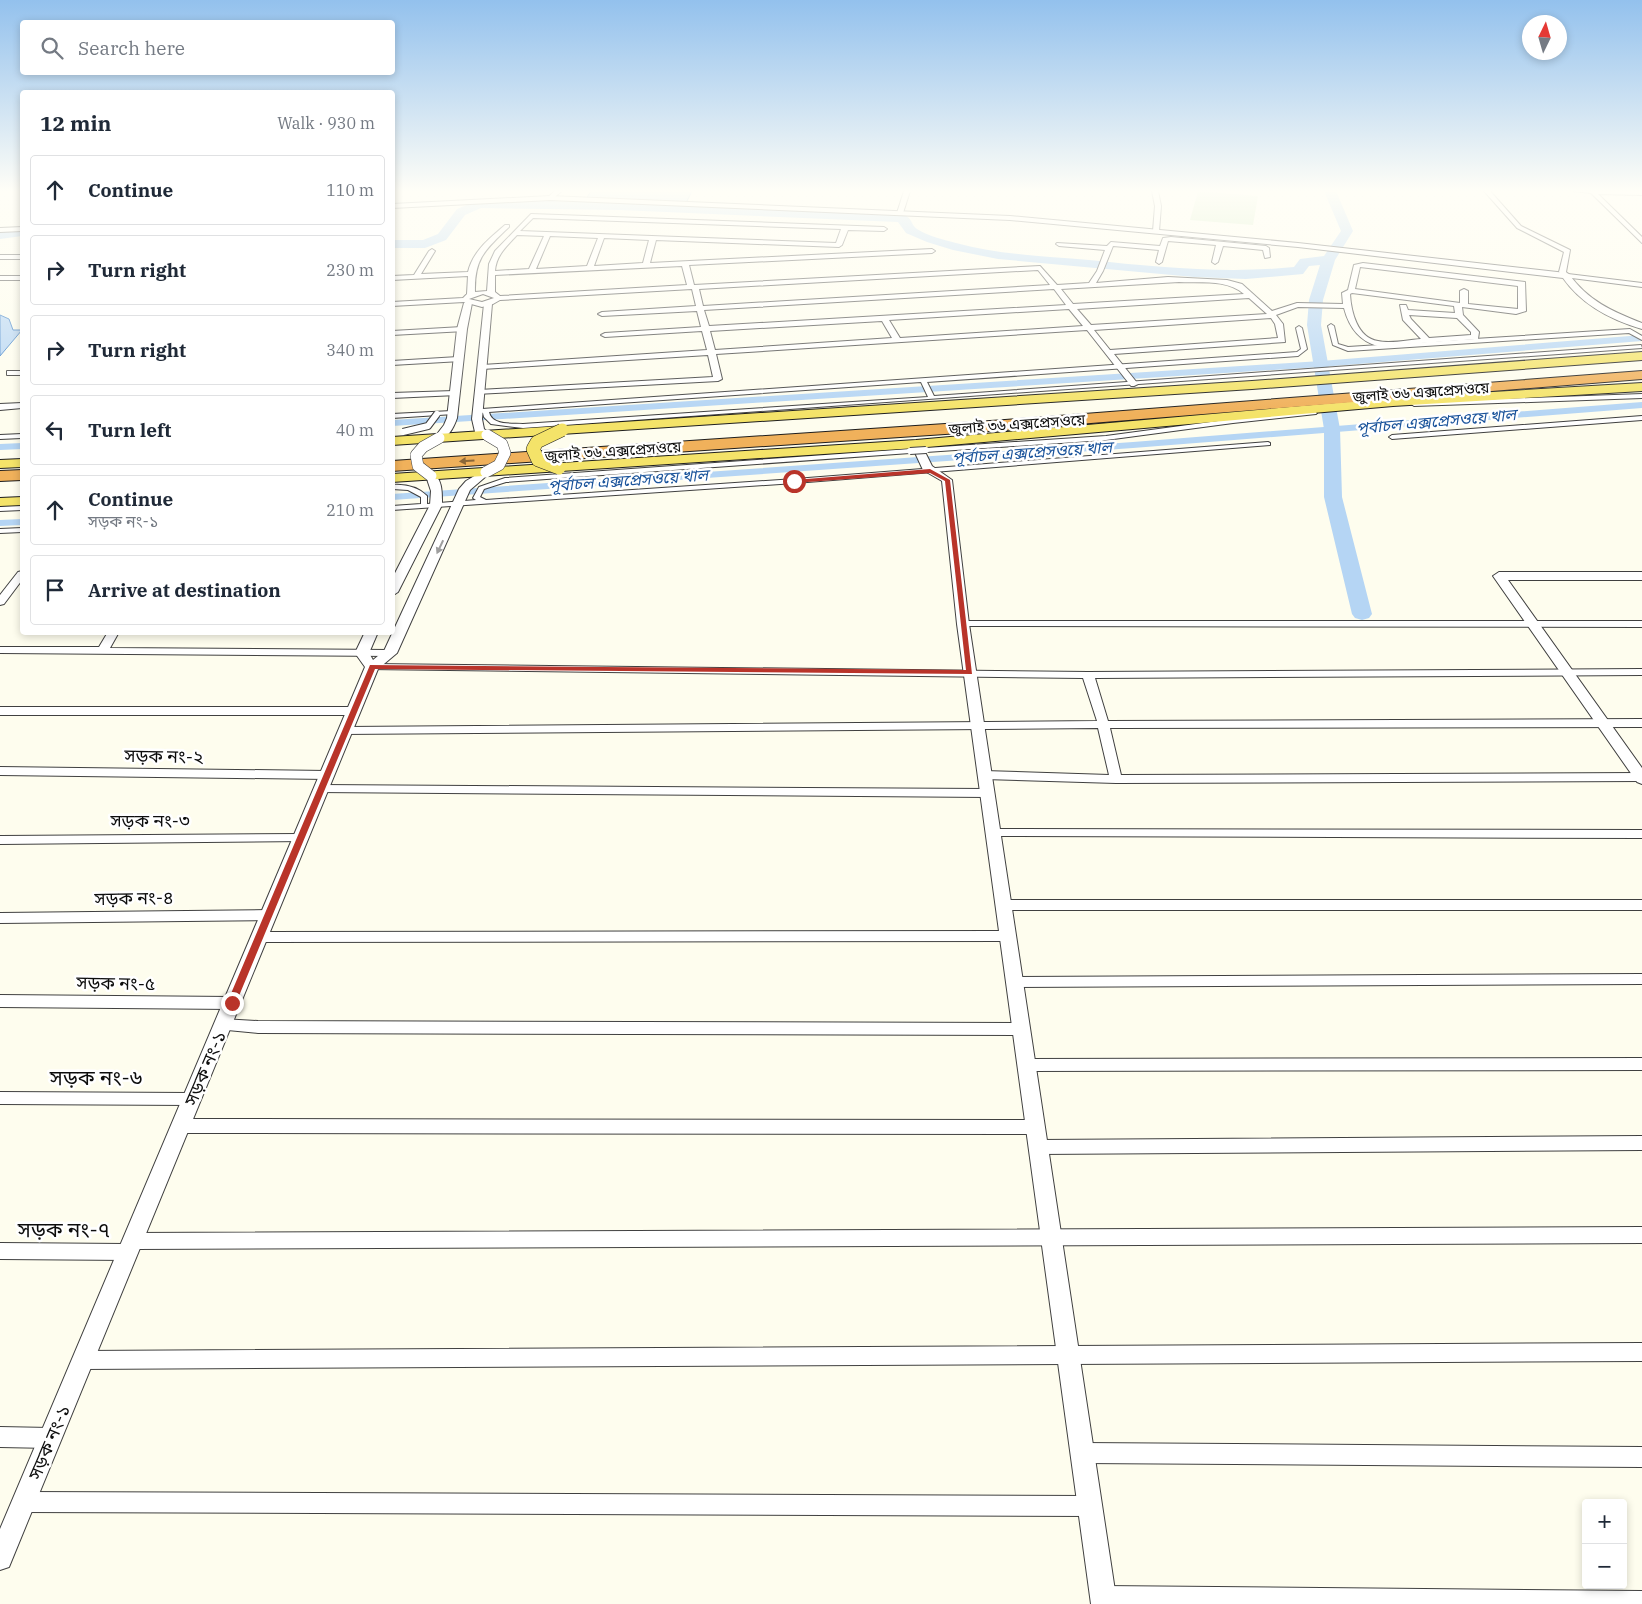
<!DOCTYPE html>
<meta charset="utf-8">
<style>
:root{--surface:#fff;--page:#f2f2f3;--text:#1f2937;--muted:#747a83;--line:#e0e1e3}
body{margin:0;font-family:"IBM Plex Serif","Noto Sans Bengali",serif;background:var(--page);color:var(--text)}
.controls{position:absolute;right:15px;bottom:15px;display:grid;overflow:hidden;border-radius:5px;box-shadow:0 2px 8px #0003}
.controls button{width:45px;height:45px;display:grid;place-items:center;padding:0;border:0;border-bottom:1px solid var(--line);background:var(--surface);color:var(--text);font:25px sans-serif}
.compass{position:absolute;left:1522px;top:15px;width:45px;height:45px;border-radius:50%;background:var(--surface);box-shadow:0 2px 8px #0003;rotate:5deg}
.stop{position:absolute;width:15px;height:15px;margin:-11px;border:4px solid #b9342a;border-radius:50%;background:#fff}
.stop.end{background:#b9342a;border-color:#fff;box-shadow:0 1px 5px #0008}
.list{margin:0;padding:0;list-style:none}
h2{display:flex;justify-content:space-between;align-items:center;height:65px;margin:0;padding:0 20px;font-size:21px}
h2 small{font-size:16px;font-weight:400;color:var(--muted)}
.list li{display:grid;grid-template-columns:32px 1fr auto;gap:15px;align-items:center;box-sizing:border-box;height:70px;margin:0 10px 10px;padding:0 10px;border:1px solid var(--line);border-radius:5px}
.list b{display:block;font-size:19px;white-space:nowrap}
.list p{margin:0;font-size:16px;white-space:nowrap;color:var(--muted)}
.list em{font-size:16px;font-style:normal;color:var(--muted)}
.icon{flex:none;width:28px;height:28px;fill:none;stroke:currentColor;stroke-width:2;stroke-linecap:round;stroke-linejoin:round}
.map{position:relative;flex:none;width:1642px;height:1604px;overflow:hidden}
.search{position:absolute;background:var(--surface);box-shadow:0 2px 8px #0003;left:20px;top:20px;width:375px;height:55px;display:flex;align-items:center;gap:12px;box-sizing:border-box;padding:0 18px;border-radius:5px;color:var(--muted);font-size:19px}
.panel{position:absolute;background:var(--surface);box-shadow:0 2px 8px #0003;left:20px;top:90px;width:375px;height:545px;border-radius:5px}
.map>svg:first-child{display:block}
.green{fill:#cce8b9}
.water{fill:#b5d5f4;stroke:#3e81c9}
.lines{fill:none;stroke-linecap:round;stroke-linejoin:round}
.canal{fill:#b5d5f4;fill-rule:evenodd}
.river{fill:#b5d5f4;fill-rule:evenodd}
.pedestrian-casing{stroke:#404040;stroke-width:2}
.minor-casing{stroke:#404040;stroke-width:2}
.tertiary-casing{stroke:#404040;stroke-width:2}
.primary-casing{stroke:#1e1e1e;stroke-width:2}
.motorway-casing{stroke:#1e1e1e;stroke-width:2}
.pedestrian{fill:#fff;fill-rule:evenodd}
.minor{fill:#fff;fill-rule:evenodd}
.tertiary{fill:#fff;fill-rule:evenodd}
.primary{fill:#f4e369;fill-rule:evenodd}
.motorway{fill:#f0b15b;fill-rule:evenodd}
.pedestrian-bridge-casing{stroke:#404040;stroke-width:8;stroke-linecap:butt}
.tertiary-bridge-casing{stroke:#404040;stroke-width:12;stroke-linecap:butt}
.primary-bridge-casing{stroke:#1e1e1e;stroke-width:14;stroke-linecap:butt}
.pedestrian-bridge{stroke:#fff;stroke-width:6}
.tertiary-bridge{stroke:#fff;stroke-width:11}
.primary-bridge{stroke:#f4e369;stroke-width:13}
.oneway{fill:#8a6738}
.oneway2{fill:#9e9e9e}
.route{fill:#b9342a}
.labels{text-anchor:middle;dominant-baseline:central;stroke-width:5;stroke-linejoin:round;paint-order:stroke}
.far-street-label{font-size:15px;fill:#0d0d0d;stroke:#fff}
.far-water-label{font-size:16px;font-style:italic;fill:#1b549b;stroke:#fff}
.street-label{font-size:18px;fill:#0d0d0d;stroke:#fff}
.near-street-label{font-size:21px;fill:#0d0d0d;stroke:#fff}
</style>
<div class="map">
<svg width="1642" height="1604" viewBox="0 0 1642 1604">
<rect width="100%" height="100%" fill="#fefdee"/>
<polygon class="green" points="1198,191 1258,196 1253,225 1190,220"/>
<g class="water">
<polygon points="591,191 692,191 686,203 586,199"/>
<polygon points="0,315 9,319 13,330 22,330 0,356"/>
</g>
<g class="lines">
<g class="canal">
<polygon points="1642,335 1642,341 1321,367 392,426 392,420 1321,361"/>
<polygon points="1642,402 1642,408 1133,448 392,500 392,494 1133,442"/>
<polygon points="22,443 22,449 0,450 0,444"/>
<polygon points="22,519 22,525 0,526 0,520"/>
</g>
<g class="river">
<path d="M1324 191H1336L1353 231 1335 260 1323 300 1321 325 1340 429 1342 497 1372 614 1369 618 1362 620 1355 618 1352 614 1324 497V429L1307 325 1309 300 1320 265 1309 266 1303 274 1246 279 1194 277 998 259 953 250 927 242 906 233 898 222 620 210 481 208 465 215 446 240 425 248H392V240H423L438 234 457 209 479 200 620 202 901 214C913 217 910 224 917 229 928 236 944 240 956 243 999 255 1045 256 1089 260 1157 267 1225 274 1294 267L1300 259 1324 256 1341 231Z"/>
<polygon points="22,228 22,236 0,239 0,231"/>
</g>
<defs>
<g id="pedestrian">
<polygon points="1331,324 1334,326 1338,344 1348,347 1630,329 1642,336 1642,340 1629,333 1348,351 1333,345 1328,326"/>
<path d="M1299 326 1302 328 1307 349 1298 356 927 382 934 396 1641 345 1642 348 523 428 491 424 484 417 483 413 479 411 482 409 1297 352 1301 349 1296 328ZM921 382 928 397 523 424C512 423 492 426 489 412Z"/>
<polygon points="1642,394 1642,398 1414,406 1411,404 1414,402"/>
<polygon points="452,411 455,413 454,414 392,418 392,414"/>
<polygon points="1314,411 1317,413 1316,414 1233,423 1106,440 926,452 923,450 926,448 1106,436 1233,419"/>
<polygon points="1642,416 1642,420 1392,439 1389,437 1392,435"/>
<polygon points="22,434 22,438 0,439 0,435"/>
<path d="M1268 442 1270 443V445L795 483 392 510V506L421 504V497L408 490 392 489V485C405 484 418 487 427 496V504L476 500 473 498 479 487 505 478 910 449 913 451 910 453 506 482 484 489 480 497 486 500 795 479Z"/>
<polygon points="22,506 22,510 0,511 0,507"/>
<polygon points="22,528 22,532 0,533 0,529"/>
</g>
<g id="minor">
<polygon points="555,191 562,191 552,199 548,199 548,197"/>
<polygon points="904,191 910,191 903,213 900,215 897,213"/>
<polygon points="1152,191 1158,191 1161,206 1159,231 1156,233 1153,231 1155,206"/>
<polygon points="1484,191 1490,191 1521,226 1570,250 1566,272 1568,274 1642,283 1642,287 1564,277 1559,272 1564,252 1517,228"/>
<polygon points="1573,191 1642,191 1642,195 1598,194 1642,237 1642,243 1591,193"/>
<path d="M531 214 884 227 887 229 884 231 848 230 842 245 839 247 656 240 650 263 932 249 935 251 932 253 689 265 694 285 1040 266 1057 285 1089 283 1097 271 1105 250 1059 246 1056 244 1057 243 1107 246 1111 242 1160 246 1163 238 1171 237 1266 246 1269 248 1270 257 1265 258 1263 250 1223 246 1218 262 1215 264 1212 262 1216 245 1168 241 1162 262 1159 264 1156 262 1159 250 1113 246 1103 271 1096 283 1168 277 1227 280 1242 284 1272 311 1297 303 1343 304 1342 293 1348 290 1354 265 1363 263 1525 282 1526 311 1516 314 1462 307 1463 315 1479 332 1478 339 1378 346C1359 341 1349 327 1344 308L1298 307 1276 315 1283 324 1285 342 1114 354 1138 384 1134 386H1131L1087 330 716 354 722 379 718 381 476 394 475 392 479 390 713 377 708 355 482 369 478 367 482 365 707 350 702 331 605 337 601 335 605 333 701 327 697 311 602 316 598 314 602 312 696 306 692 289 500 300 493 304 482 307 464 302 392 306V302L463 298 467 294 468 276 392 280V276L414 275 429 251 432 249 435 251 421 274 468 272C473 251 489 239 505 225H509V227C486 249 474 258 475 292L487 291 489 264 495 251ZM533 218 841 229 836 243 520 231ZM517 235 544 236 529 269 495 271C496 255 507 246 517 235ZM550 236 598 238 587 266 536 269ZM604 238 649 240 643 263 594 266ZM682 266 687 285 500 296 495 292V275ZM1360 267 1518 286V309L1468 304V291L1464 289 1460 291V303L1355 289ZM1038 270 1050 285 703 306 699 289ZM1179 282C1201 283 1227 279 1244 294L1073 304 1061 289ZM1054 289 1066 305 709 326 704 310ZM1352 293 1454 306 1455 313 1408 310 1406 305H1400L1403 320 1421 339C1408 340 1391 344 1378 341 1357 338 1351 311 1350 294ZM483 294 494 298 482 302 469 299ZM1249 298 1267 314 1091 325 1077 309ZM1069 309 1083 326 900 338 889 320ZM1409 315 1457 318 1471 332V335L1429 338 1411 319ZM1271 318 1275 324 1278 338 1110 350 1094 330ZM882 321 892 338 715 350 710 331Z"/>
<rect x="0" y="255" width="22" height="4"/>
<rect x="0" y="276" width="22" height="4"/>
<polygon points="462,327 465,327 465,331 392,335 392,331"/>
<polygon points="458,357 461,357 461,361 392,365 392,361"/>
<rect x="7" y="371" width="15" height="4"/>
<polygon points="454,391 458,393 457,395 392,398 392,393"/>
<polygon points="22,403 22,408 0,410 0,404"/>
<polygon points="22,571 22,580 4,604 0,605 0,595 18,572"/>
<polygon points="963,621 1642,621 1642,627 959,626 958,624 959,622"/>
<polygon points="108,632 119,632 110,648 390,650 395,653 390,656 0,653 0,647 99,647"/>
<polygon points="372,664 1088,672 1642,669 1642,675 1095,678 1108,721 1642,719 1642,727 1110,728 1121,775 1642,773 1642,781 1116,783 984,779 978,775 984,771 1109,775 1098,728 342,734 340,731 342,728 346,727 1097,721 1083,678 368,669 366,667"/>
<polygon points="0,707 354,707 360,711 354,715 0,715"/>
<polygon points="0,767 327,771 333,775 327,779 0,775"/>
<polygon points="321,785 987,789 993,793 987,797 317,792 315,789"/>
<polygon points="993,829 1642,830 1642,838 988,836 987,833 988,830"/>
<polygon points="301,834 307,838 306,841 0,844 0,836"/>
<polygon points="1003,900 1642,900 1642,910 1003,910 998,908 996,905 998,902"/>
<polygon points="268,910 273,912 275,915 273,918 268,920 0,923 0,913"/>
<polygon points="1007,931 1012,932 1014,936 1012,940 1007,941 259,942 254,941 252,937 254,933 259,932"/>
<polygon points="1642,974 1642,984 1014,987 1009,986 1007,982 1009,978 1014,977"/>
<polygon points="0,995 232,997 237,999 239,1003 237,1007 232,1009 0,1007"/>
<polygon points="222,1019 258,1021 1021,1023 1026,1025 1028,1029 1026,1033 1021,1035 258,1033 217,1029 215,1025 217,1021"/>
<polygon points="1642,1058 1642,1070 1026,1071 1021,1069 1018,1065 1021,1061 1026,1059"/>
<polygon points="0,1092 192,1093 198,1094 200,1099 198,1104 192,1105 0,1104"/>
<polygon points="180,1119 1035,1120 1041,1122 1043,1127 1041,1132 1035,1134 180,1133 174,1131 172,1126 174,1121"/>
<polygon points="1642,1136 1642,1150 1038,1154 1032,1152 1030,1147 1032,1142 1038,1140"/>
<polygon points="1642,1227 1642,1243 135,1249 137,1252 134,1257 128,1260 0,1259 0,1243 125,1244 123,1241 126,1236 132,1233"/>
<polygon points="1642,1343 1642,1361 82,1369 76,1366 73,1360 76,1354 82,1351"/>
<polygon points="0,1427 50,1428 57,1431 60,1438 57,1445 50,1448 0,1447"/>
<polygon points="1082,1443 1642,1447 1642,1467 1082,1463 1075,1460 1072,1453 1075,1446"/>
<polygon points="23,1492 1090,1496 1097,1499 1100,1506 1097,1513 1090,1516 23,1512 16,1509 13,1502 16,1495"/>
<polygon points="1103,1586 1642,1591 1642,1604 1097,1604 1093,1596 1096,1589"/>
</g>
<g id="tertiary">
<path d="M550 196 1010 216 1298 243 1566 273 1569 274C1587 300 1613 312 1642 323V329C1611 320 1582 305 1563 278L1298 247 1010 220 550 200 392 208V204Z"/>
<polygon points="22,227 22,231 0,232 0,228"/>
<path d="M468 300 472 303 467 329 457 418C454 427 448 438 439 441L434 438 444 425 447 418 457 329 464 303Z"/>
<polygon points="488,301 492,304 482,419 484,429 492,435 487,438 475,432 472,419 484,304"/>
<polygon points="916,441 921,444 932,466 952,480 969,624 1117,1604 1091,1604 957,624 942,481 923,470 911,444"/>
<polygon points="486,469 491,472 470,490 397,653 378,669 9,1567 0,1570 0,1529 365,667 355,653 365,632 378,632 369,653 373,660 384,651 459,489 466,481"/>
<path d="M431 473C443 477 442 494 442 505L398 592 392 596V579L430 505 431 491 426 476Z"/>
<polygon points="1499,572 1642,572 1642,580 1508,580 1642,768 1642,784 1637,782 1493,576"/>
</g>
<g id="primary">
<polygon points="1642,352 1642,360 1252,389 392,445 392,437 1252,381"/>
<polygon points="1642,383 1642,391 1393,406 916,448 392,482 392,474 916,440 1393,398"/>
<polygon points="22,459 22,467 0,468 0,460"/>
<polygon points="22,497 22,505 0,506 0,498"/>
</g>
<g id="motorway">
<polygon points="1642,371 1642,379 1005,430 392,471 392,461 1005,420"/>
<polygon points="22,470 22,480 0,481 0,471"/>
</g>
</defs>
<use href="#pedestrian" class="pedestrian-casing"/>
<use href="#minor" class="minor-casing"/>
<use href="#tertiary" class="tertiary-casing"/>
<use href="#primary" class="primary-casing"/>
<use href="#motorway" class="motorway-casing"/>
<use href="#pedestrian" class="pedestrian"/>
<use href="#minor" class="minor"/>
<use href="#tertiary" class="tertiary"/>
<use href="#primary" class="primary"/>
<use href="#motorway" class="motorway"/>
<defs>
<g id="pedestrian-bridge">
<polyline points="403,432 428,426 437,414"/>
<polyline points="910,451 926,450"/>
</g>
<g id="tertiary-bridge">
<polyline points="486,472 499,465 505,453 502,444 487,435"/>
<polyline points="431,476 418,466 416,455 423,447 439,438"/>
</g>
<polyline id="primary-bridge" points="559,468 538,460 533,449 537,442 562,430"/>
</defs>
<use href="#pedestrian-bridge" class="pedestrian-bridge-casing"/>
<use href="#tertiary-bridge" class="tertiary-bridge-casing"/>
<use href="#primary-bridge" class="primary-bridge-casing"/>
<use href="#pedestrian-bridge" class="pedestrian-bridge"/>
<use href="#tertiary-bridge" class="tertiary-bridge"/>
<use href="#primary-bridge" class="primary-bridge"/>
</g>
<defs><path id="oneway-solid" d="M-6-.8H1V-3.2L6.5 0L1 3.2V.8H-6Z" transform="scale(1.25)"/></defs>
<use class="oneway" href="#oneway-solid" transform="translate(467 461) rotate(176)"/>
<use class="oneway2" href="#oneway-solid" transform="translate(440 547) rotate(115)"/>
<linearGradient id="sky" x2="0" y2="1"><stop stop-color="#93c1ed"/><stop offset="0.46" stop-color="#fffef7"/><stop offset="1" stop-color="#fffef7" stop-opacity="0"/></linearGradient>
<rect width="1642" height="415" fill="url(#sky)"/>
<polygon class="route" points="930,469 950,480 972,674 375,669 236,1003 232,1007 228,1006 227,1003 370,665 966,670 945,481 930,473 794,483 792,481 794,480"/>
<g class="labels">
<g class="far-street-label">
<text transform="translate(1421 392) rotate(-4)">জুলাই ৩৬ এক্সপ্রেসওয়ে</text>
<text transform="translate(1017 424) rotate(-4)">জুলাই ৩৬ এক্সপ্রেসওয়ে</text>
<text transform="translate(613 451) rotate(-4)">জুলাই ৩৬ এক্সপ্রেসওয়ে</text>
</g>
<g class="far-water-label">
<text transform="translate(1436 421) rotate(-5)">পূর্বাচল এক্সপ্রেসওয়ে খাল</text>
<text transform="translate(1032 452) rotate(-4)">পূর্বাচল এক্সপ্রেসওয়ে খাল</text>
<text transform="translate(628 480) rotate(-4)">পূর্বাচল এক্সপ্রেসওয়ে খাল</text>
</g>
<g class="street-label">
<text transform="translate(164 756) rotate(1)">সড়ক নং-২</text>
<text x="150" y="820">সড়ক নং-৩</text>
<text transform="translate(134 898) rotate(-1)">সড়ক নং-৪</text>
<text transform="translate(116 983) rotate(1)">সড়ক নং-৫</text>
<text transform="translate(205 1068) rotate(-67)">সড়ক নং-১</text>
<text transform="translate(49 1442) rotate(-67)">সড়ক নং-১</text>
</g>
<g class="near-street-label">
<text x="96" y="1077">সড়ক নং-৬</text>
<text x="64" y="1229">সড়ক নং-৭</text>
</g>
</g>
</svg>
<div class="controls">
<button>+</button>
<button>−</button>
</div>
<svg class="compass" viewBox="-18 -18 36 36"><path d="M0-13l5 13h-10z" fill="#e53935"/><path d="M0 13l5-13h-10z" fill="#747a83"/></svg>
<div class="stop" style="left:794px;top:481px"></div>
<div class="stop end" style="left:232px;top:1003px"></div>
<div class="search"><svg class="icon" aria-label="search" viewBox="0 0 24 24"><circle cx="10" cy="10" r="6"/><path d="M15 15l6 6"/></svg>Search here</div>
<section class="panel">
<h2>12 min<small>Walk · 930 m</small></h2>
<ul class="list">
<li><svg class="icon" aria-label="ahead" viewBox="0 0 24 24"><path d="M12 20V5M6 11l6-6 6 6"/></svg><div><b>Continue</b></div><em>110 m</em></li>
<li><svg class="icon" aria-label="right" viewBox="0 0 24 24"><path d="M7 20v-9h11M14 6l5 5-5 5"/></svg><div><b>Turn right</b></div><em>230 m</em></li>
<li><svg class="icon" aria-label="right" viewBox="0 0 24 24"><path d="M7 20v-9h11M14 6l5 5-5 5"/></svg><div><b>Turn right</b></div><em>340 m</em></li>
<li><svg class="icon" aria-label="left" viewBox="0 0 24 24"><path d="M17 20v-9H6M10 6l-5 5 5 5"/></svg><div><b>Turn left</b></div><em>40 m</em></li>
<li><svg class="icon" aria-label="ahead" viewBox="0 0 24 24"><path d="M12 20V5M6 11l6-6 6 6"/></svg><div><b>Continue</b><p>সড়ক নং-১</p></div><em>210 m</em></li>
<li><svg class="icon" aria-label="arrive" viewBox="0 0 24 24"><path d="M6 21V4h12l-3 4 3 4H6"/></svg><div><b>Arrive at destination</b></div></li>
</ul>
</section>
</div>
